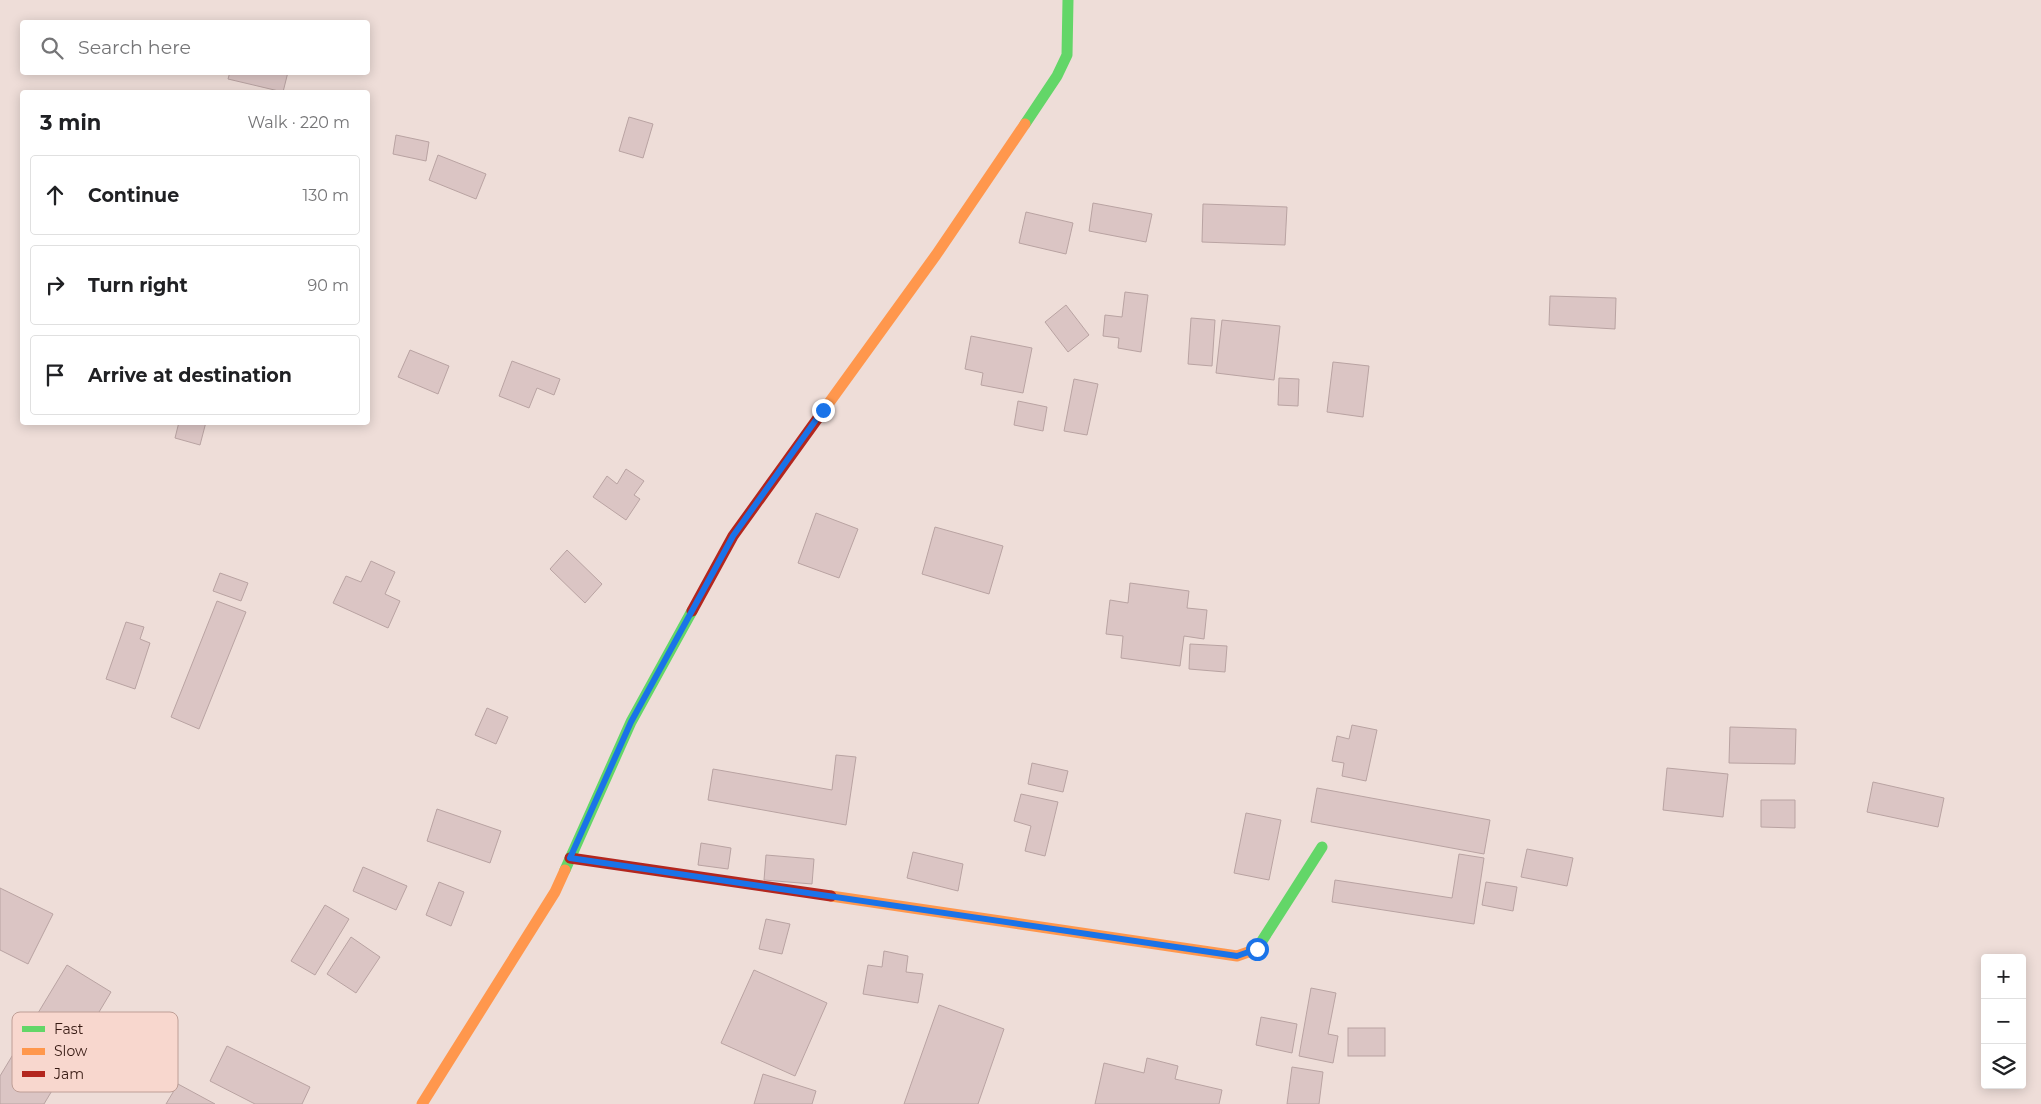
<!DOCTYPE html>
<meta charset="utf-8">
<style>
:root{--surface:#fff;--page:#f6f6f6;--text:#202124;--muted:#757577;--line:#e0e0e0}
body{margin:0;font-family:Montserrat,sans-serif;background:var(--page);color:var(--text)}
.controls{position:absolute;right:15px;bottom:15px;display:grid;overflow:hidden;border-radius:5px;box-shadow:0 2px 12px #0003}
.controls button{width:45px;height:45px;display:grid;place-items:center;padding:0;border:0;border-bottom:1px solid var(--line);background:var(--surface);color:var(--text);font:25px sans-serif}
.stop{position:absolute;width:15px;height:15px;margin:-11px;border:4px solid #1a73e8;border-radius:50%;background:#fff}
.stop.end{background:#1a73e8;border-color:#fff;box-shadow:0 1px 5px #0008}
.list{margin:0;padding:0;list-style:none}
h2{display:flex;justify-content:space-between;align-items:center;height:65px;margin:0;padding:0 20px;font-size:21px}
h2 small{font-size:16px;font-weight:400;color:var(--muted)}
.list li{display:grid;grid-template-columns:32px 1fr auto;gap:15px;align-items:center;box-sizing:border-box;height:80px;margin:0 10px 10px;padding:0 10px;border:1px solid var(--line);border-radius:5px}
.list b{display:block;font-size:19px;white-space:nowrap}
.list em{font-size:16px;font-style:normal;color:var(--muted)}
.icon{flex:none;width:28px;height:28px;fill:none;stroke:currentColor;stroke-width:2;stroke-linecap:round;stroke-linejoin:round}
.map{position:relative;flex:none;width:2041px;height:1104px;overflow:hidden}
.search{position:absolute;background:var(--surface);box-shadow:0 2px 12px #0003;left:20px;top:20px;width:350px;height:55px;display:flex;align-items:center;gap:12px;box-sizing:border-box;padding:0 18px;border-radius:5px;color:var(--muted);font-size:19px}
.panel{position:absolute;background:var(--surface);box-shadow:0 2px 12px #0003;left:20px;top:90px;width:350px;height:335px;border-radius:5px}
.map>svg:first-child{display:block}
.building{fill:#dbc5c4;stroke:#b9a3a2}
.lines{fill:none;stroke-linecap:round;stroke-linejoin:round}
.fast{stroke:#63d668;stroke-width:11}
.slow{stroke:#ff974d;stroke-width:11}
.jam{stroke:#b3261e;stroke-width:11}
.route{stroke:#1a73e8;stroke-width:6}
.key{fill:#f8d7ce;stroke:#be9e96;stroke-width:1}
.key-label{font-size:14px;fill:#361912}
</style>
<div class="map">
<svg width="2041" height="1104" viewBox="0 0 2041 1104">
<rect width="100%" height="100%" fill="#eeddd8"/>
<g class="building">
<polygon points="230,72 288,72 283,92 228,79"/>
<polygon points="629,117 653,124 643,158 619,151"/>
<polygon points="396,135 429,142 426,161 393,154"/>
<polygon points="438,155 486,174 476,199 429,180"/>
<polygon points="1093,203 1152,214 1146,242 1089,231"/>
<polygon points="1203,204 1287,207 1285,245 1202,242"/>
<polygon points="1026,212 1073,223 1066,254 1019,243"/>
<polygon points="1125,292 1148,295 1141,352 1118,348 1119,338 1103,336 1105,315 1122,317"/>
<polygon points="1550,296 1616,298 1615,329 1549,325"/>
<polygon points="1066,305 1089,335 1068,352 1045,322"/>
<polygon points="1191,318 1215,320 1212,366 1188,364"/>
<polygon points="1222,320 1280,326 1274,380 1216,373"/>
<polygon points="971,336 1032,348 1023,393 981,385 983,373 965,369"/>
<polygon points="410,350 449,366 438,394 398,377"/>
<polygon points="512,361 560,379 554,395 537,388 529,408 499,396"/>
<polygon points="1333,362 1369,366 1363,417 1327,412"/>
<polygon points="1279,378 1299,379 1298,406 1278,405"/>
<polygon points="1074,379 1098,384 1087,435 1064,431"/>
<polygon points="1018,401 1047,407 1043,431 1014,425"/>
<polygon points="179,422 206,422 200,445 175,438"/>
<polygon points="626,469 644,481 634,495 640,499 626,520 593,497 607,476 617,484"/>
<polygon points="816,513 858,529 839,578 798,563"/>
<polygon points="935,527 1003,546 989,594 922,574"/>
<polygon points="567,550 602,584 585,603 550,569"/>
<polygon points="371,561 395,572 385,594 400,601 388,628 333,603 346,576 361,582"/>
<polygon points="220,573 248,583 241,601 213,591"/>
<polygon points="1130,583 1189,591 1187,608 1207,610 1204,639 1184,636 1180,666 1121,658 1123,636 1106,634 1110,600 1128,603"/>
<polygon points="217,601 246,612 199,729 171,717"/>
<polygon points="126,622 144,627 140,639 150,643 135,689 106,679"/>
<polygon points="1190,644 1227,646 1225,672 1189,669"/>
<polygon points="487,708 508,717 496,744 475,735"/>
<polygon points="1352,725 1377,730 1366,781 1342,776 1344,763 1332,761 1337,736 1349,739"/>
<polygon points="1730,727 1796,729 1795,764 1729,763"/>
<polygon points="836,755 856,757 846,825 708,800 713,769 832,790"/>
<polygon points="1032,763 1068,771 1063,792 1028,784"/>
<polygon points="1667,768 1728,774 1723,817 1663,810"/>
<polygon points="1873,782 1944,798 1938,827 1867,812"/>
<polygon points="1317,788 1490,820 1484,854 1311,822"/>
<polygon points="1021,794 1058,802 1045,856 1025,851 1031,826 1014,821"/>
<polygon points="1761,800 1795,800 1795,828 1761,827"/>
<polygon points="437,809 501,831 490,863 427,841"/>
<polygon points="1246,813 1281,820 1269,880 1234,873"/>
<polygon points="701,843 731,848 728,869 698,865"/>
<polygon points="1527,849 1573,858 1567,886 1521,877"/>
<polygon points="913,852 963,864 958,891 907,878"/>
<polygon points="1459,854 1484,858 1474,924 1332,902 1335,880 1452,898"/>
<polygon points="766,855 814,859 812,884 764,880"/>
<polygon points="363,867 407,886 396,910 353,891"/>
<polygon points="439,882 464,892 451,926 426,915"/>
<polygon points="1486,882 1517,887 1513,911 1482,905"/>
<polygon points="0,888 53,914 28,964 0,950"/>
<polygon points="325,905 349,919 315,975 291,961"/>
<polygon points="766,919 790,924 782,954 759,949"/>
<polygon points="351,937 380,957 356,993 327,974"/>
<polygon points="884,951 908,956 906,972 923,974 918,1003 863,994 868,965 882,967"/>
<polygon points="67,965 111,992 44,1104 0,1104 0,1076"/>
<polygon points="754,970 827,1003 795,1076 721,1043"/>
<polygon points="1311,988 1336,993 1328,1034 1338,1036 1333,1063 1299,1056"/>
<polygon points="939,1005 1004,1029 978,1104 904,1104"/>
<polygon points="1261,1017 1297,1024 1292,1053 1256,1045"/>
<rect x="1348" y="1028" width="37" height="28"/>
<polygon points="227,1046 310,1087 302,1104 255,1104 210,1081"/>
<polygon points="1147,1058 1178,1066 1175,1079 1222,1090 1219,1104 1095,1104 1104,1063 1144,1073"/>
<polygon points="1292,1067 1323,1072 1319,1104 1287,1104"/>
<polygon points="763,1074 816,1091 812,1104 754,1104"/>
<polygon points="178,1084 215,1104 166,1104"/>
</g>
<g class="lines">
<g class="fast">
<polyline points="1025,124 1057,76 1067,55 1068,0"/>
<polyline points="565,870 631,722 692,611"/>
<polyline points="1260,944 1322,847"/>
</g>
<g class="slow">
<polyline points="818,418 936,255 1025,124"/>
<polyline points="831,896 1237,956 1257,949 1260,944"/>
<polyline points="422,1104 555,892 565,870"/>
</g>
<g class="jam">
<polyline points="692,611 733,536 818,418"/>
<polyline points="570,858 831,896"/>
</g>
</g>
<g class="lines">
<polyline class="route" points="823,410 733,536 631,722 570,858 1237,956 1257,949"/>
</g>
<rect x="12" y="1012" width="166" height="80" rx="8" class="key"/>
<rect x="22" y="1026" width="23" height="6" fill="#63d668"/>
<rect x="22" y="1048" width="23" height="7" fill="#ff974d"/>
<rect x="22" y="1071" width="23" height="6" fill="#b3261e"/>
<g class="key-label">
<text x="54" y="1034">Fast</text>
<text x="54" y="1056">Slow</text>
<text x="54" y="1079">Jam</text>
</g>
</svg>
<div class="controls">
<button>+</button>
<button>−</button>
<button><svg class="icon" aria-label="layers" viewBox="0 0 24 24"><path d="M12 4l9 5-9 5-9-5zM3 14l9 5 9-5"/></svg></button>
</div>
<div class="stop" style="left:1257px;top:949px"></div>
<div class="stop end" style="left:823px;top:410px"></div>
<div class="search"><svg class="icon" aria-label="search" viewBox="0 0 24 24"><circle cx="10" cy="10" r="6"/><path d="M15 15l6 6"/></svg>Search here</div>
<section class="panel">
<h2>3 min<small>Walk · 220 m</small></h2>
<ul class="list">
<li><svg class="icon" aria-label="ahead" viewBox="0 0 24 24"><path d="M12 20V5M6 11l6-6 6 6"/></svg><div><b>Continue</b></div><em>130 m</em></li>
<li><svg class="icon" aria-label="right" viewBox="0 0 24 24"><path d="M7 20v-9h11M14 6l5 5-5 5"/></svg><div><b>Turn right</b></div><em>90 m</em></li>
<li><svg class="icon" aria-label="arrive" viewBox="0 0 24 24"><path d="M6 21V4h12l-3 4 3 4H6"/></svg><div><b>Arrive at destination</b></div></li>
</ul>
</section>
</div>
